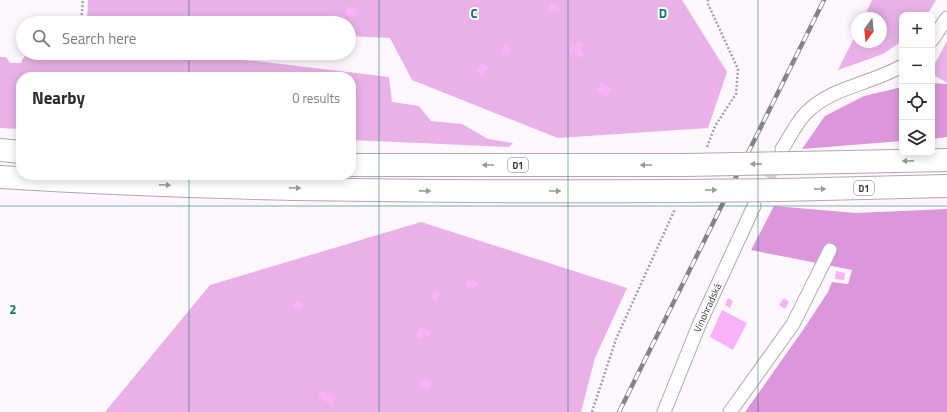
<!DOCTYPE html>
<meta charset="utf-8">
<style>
:root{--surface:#fff;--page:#f2f2f3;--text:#2b2b33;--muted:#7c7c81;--line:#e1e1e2}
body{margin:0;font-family:"Titillium Web",sans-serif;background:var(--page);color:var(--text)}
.controls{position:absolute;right:12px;top:12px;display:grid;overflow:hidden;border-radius:8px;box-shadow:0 2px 10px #0003}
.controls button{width:36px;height:36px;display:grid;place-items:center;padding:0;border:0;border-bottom:1px solid var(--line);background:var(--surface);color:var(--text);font:20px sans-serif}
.compass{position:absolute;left:851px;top:12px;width:36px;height:36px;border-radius:50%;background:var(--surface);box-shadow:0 2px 10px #0003;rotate:195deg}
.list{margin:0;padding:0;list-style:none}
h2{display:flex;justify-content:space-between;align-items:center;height:52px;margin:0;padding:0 16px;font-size:17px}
h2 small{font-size:13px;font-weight:400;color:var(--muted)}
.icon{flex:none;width:22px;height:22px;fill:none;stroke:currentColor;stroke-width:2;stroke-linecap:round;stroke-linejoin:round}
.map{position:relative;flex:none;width:947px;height:412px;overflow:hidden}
.search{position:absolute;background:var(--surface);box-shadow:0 2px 10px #0003;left:16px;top:16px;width:340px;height:44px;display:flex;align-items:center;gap:10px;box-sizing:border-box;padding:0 14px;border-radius:22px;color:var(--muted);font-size:15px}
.panel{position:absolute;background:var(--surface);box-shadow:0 2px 10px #0003;left:16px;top:72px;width:340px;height:108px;border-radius:16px}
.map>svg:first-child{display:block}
.green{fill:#e9b1e8}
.forest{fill:#dc97dc}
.building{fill:#f9b2f8}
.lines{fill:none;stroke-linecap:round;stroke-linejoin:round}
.minor-tunnel{stroke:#d7d0d7;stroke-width:13;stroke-dasharray:13 6;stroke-linecap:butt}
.minor-casing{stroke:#b2a7b2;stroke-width:15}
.motorway-casing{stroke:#b2a7b2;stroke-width:24}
.path{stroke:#a7a1a7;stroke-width:2.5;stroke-dasharray:2 2;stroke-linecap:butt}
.minor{stroke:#fff;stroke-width:13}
.motorway{stroke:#fff;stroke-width:22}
.rail-casing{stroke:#878287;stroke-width:4.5}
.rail{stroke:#fff;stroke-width:3;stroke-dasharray:9;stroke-linecap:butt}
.motorway-bridge-casing{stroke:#b2a7b2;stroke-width:24;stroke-linecap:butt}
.motorway-bridge{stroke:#fff;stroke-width:22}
.oneway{fill:#9c9a9c}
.grid{fill:none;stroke:#0f766e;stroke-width:1;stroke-opacity:0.55}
.labels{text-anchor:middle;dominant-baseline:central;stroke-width:4;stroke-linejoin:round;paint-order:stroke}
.shield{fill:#fff;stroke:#747274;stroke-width:1}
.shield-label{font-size:9px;font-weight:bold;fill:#393539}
.street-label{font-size:10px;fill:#393539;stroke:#fff}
.grid-label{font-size:13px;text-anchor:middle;font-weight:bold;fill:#0f766e;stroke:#fff;stroke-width:4;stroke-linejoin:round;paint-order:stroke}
</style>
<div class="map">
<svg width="947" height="412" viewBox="0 0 947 412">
<rect width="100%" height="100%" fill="#fef7fe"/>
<g class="green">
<polygon points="88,0 682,0 727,72 708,128 558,138 412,80 390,38 349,36 349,23 87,23"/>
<polygon points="872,0 936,0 927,15 902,15 902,41 883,54 838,70 857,32 857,42 881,42 881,18 864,18"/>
<polygon points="947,41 947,83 932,74 932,69"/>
<polygon points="26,53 151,55 256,61 389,77 392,102 419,106 431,121 462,124 488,139 513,143 509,147 351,140 351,77 21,77 21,129 0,128 0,57 6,57 10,63 21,63"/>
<polygon points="421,222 627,288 595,358 581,412 105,412 210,285"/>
</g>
<g class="forest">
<polygon points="932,83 947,84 947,137 932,139"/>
<polygon points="902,87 902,141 802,149 825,116 864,96"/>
<polygon points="774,206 856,213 947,209 947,412 745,412 803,330 828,292 832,282 848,284 852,270 751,250"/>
</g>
<g class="building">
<polygon points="551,3 561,8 558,12 556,10 555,13 548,9"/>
<polygon points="348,6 357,9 356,17 346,14"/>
<polygon points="578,40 584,43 580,50 586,53 583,58 569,51 572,45 575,47"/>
<polygon points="505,45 512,49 509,56 501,52"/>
<polygon points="481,63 488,67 483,75 476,71"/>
<polygon points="601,83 611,89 607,97 596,92"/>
<polygon points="836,271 845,273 844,280 835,279"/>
<polygon points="469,278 478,283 474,290 465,285"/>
<polygon points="434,290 441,293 436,301 430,298"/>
<polygon points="728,298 733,301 730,308 725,305"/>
<polygon points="784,298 789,302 785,309 779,305"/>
<polygon points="296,301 303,304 300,310 293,307"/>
<polygon points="722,310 747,323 733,350 710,337"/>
<polygon points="420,327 431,332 429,337 424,335 422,339 416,336"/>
<polygon points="422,378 432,382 428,390 418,386"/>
<polygon points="320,390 335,397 332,404 322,400 323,398 318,396"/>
</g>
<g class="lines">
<polyline class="minor-tunnel" points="760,195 778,159"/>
<defs>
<g id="minor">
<polyline points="932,40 947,18"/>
<path d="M782 149C790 137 796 123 806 113 831 87 871 84 902 66"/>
<path id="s1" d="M664 412 699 325 754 206"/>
<polyline points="730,412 793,324 830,250"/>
</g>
<g id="motorway">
<polyline points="0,150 21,152"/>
<polyline points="795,163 947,160"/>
<polyline points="351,165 685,165"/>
<path d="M0 177C224 191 448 192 672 191"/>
<polyline points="781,190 947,186"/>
</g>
</defs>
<use href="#minor" class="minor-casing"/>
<use href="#motorway" class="motorway-casing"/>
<g class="path">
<polyline points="81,23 83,0"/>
<polyline points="707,147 715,126 736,94 738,69 708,4 708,0"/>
<polyline points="592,412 616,339 675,209"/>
</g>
<use href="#minor" class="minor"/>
<use href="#motorway" class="motorway"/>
<defs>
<polyline id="rail" points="619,412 824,0"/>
</defs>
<use href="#rail" class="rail-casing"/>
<use href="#rail" class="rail"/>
<defs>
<g id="motorway-bridge">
<polyline points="685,165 795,163"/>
<polyline points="672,191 781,190"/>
</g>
</defs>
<use href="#motorway-bridge" class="motorway-bridge-casing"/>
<use href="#motorway-bridge" class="motorway-bridge"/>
</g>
<defs><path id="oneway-solid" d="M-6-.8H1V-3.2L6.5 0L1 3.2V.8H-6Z"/></defs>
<g class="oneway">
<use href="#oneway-solid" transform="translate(908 161) rotate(179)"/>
<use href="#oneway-solid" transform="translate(756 164) rotate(179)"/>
<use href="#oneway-solid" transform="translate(488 165) rotate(-180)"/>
<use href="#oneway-solid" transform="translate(646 165) rotate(180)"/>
<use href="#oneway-solid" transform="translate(165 185) rotate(2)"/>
<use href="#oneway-solid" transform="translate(295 188) rotate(2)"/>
<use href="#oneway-solid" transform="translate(820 189) rotate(-1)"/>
<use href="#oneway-solid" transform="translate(711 190)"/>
<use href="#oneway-solid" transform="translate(425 191) rotate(1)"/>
<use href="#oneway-solid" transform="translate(555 191)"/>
</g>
<path class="grid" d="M189 0V23M379 0V412M568 0V412M758 0V412M189 53V77M189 175V412M0 206H947"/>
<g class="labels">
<g class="shield">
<rect x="508" y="158" width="20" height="14" rx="3"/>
<rect x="854" y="181" width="20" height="14" rx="3"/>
</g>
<g class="shield-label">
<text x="518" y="165">D1</text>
<text x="864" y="188">D1</text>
</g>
<g class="street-label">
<text stroke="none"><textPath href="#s1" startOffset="113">Vinohradská</textPath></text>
</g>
</g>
<g class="grid-label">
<text x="474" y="18">C</text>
<text x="663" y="18">D</text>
<text x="13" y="314">2</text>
</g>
</svg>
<div class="controls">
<button>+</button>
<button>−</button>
<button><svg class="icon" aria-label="locate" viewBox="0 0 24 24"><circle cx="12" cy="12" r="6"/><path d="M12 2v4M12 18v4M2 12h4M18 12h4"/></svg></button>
<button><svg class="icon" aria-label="layers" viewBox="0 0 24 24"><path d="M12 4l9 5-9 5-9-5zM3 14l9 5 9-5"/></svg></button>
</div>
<svg class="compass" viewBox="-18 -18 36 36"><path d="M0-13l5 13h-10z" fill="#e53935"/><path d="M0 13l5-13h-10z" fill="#7c7c81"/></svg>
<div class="search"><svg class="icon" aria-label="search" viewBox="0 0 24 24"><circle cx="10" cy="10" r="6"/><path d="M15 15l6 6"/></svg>Search here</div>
<section class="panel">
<h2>Nearby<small>0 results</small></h2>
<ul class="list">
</ul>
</section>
</div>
